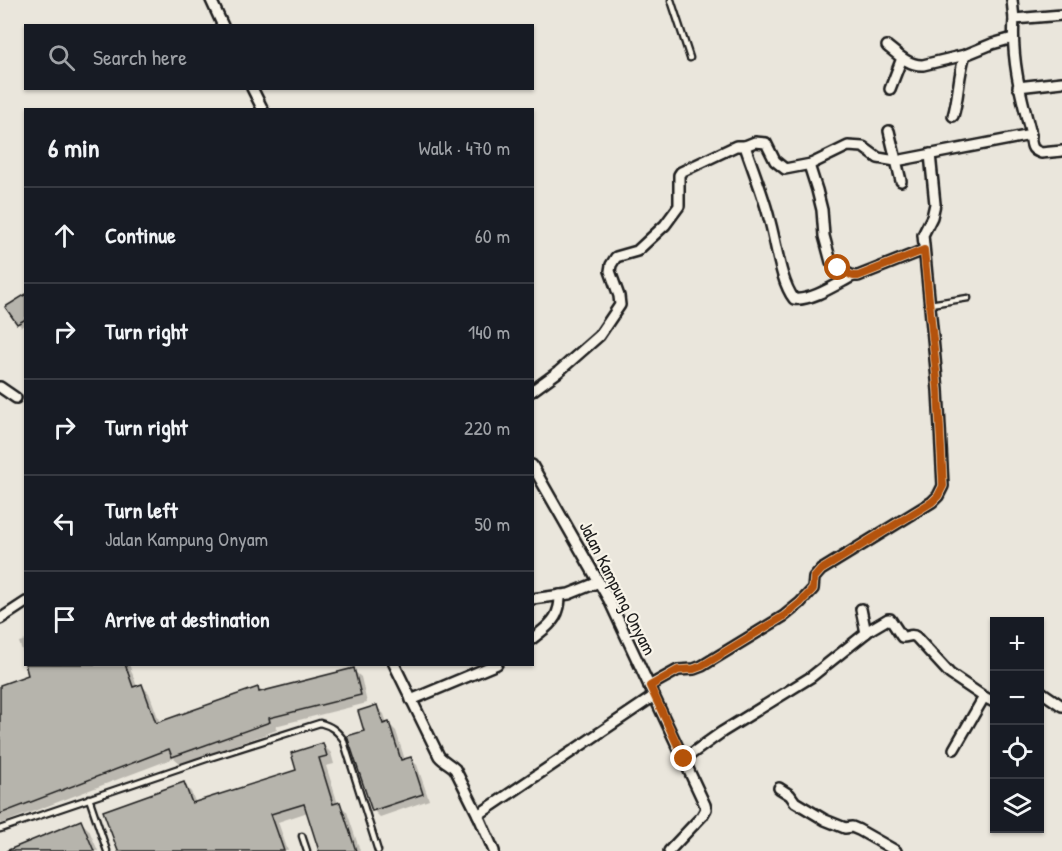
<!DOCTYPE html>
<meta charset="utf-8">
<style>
:root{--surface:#171b24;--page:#242831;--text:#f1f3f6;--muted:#9ea1a6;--line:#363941}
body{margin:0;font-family:"Patrick Hand",sans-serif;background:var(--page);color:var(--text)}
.controls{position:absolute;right:18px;bottom:18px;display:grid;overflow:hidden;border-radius:0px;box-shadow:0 2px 4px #0004}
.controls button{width:54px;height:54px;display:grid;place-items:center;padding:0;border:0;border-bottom:2px solid var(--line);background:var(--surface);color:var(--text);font:30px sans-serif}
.stop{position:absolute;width:18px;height:18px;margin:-14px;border:4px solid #b45309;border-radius:50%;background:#fff}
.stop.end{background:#b45309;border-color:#fff;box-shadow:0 2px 6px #0008}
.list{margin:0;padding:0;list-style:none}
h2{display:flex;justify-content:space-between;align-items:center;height:78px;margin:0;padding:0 24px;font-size:26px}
h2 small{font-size:20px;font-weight:400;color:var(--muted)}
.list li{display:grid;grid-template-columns:39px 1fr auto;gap:18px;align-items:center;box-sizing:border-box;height:96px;padding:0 24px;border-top:2px solid var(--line)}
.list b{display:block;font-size:22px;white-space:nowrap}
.list p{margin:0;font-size:20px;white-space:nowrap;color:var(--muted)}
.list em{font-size:20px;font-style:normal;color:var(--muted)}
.icon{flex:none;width:33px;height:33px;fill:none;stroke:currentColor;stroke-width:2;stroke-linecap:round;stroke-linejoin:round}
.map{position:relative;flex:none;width:1062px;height:851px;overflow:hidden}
.search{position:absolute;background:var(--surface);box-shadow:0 2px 4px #0004;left:24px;top:24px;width:510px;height:66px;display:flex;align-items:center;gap:15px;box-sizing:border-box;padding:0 21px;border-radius:0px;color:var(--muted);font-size:22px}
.panel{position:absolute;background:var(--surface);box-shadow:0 2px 4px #0004;left:24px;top:108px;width:510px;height:558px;border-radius:0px}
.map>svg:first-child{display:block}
.shadow{fill:#0003}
.building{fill:#b6b4ac;stroke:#1c1c1c;stroke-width:1.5}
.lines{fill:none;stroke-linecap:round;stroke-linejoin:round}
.service-casing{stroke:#1c1c1c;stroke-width:9}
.minor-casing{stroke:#1c1c1c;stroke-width:14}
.service{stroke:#f7f3e8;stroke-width:4.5}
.minor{stroke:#f7f3e8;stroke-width:9}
.route{stroke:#b45309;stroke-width:8}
.labels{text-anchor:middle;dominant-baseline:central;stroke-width:4.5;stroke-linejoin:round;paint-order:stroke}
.street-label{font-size:18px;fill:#1c1c1c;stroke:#f7f3e8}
</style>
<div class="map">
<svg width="1062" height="851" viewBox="0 0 1062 851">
<rect width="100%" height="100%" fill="#eae6dc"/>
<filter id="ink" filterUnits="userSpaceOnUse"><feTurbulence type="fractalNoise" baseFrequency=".0167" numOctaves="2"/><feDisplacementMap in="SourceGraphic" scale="12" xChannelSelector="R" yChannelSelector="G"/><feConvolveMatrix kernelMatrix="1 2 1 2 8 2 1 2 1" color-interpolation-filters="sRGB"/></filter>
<g filter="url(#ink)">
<g class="shadow">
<polygon points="26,295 26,324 21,327 18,323"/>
<polygon points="26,640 26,662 19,642"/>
<polygon points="26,664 129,664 137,687 141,685 149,693 160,723 257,688 261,693 353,670 361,677 367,703 275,726 277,730 181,764 174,758 0,824 0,687 30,676"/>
<polygon points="377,707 384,714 387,725 389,724 396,731 405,760 410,758 417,765 429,800 380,817 373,810 366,732"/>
<polygon points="323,745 331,753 334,764 326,766 338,804 339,804 347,812 360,851 321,851 308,812 278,822 288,851 119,851 184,784 191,792 196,804 298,771"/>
<polygon points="81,822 89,830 98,851 10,851"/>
</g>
<g class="building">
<polygon points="26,294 26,319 17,324 5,307"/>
<polygon points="25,664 125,664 133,687 142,684 156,723 258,687 259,692 354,668 361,695 269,718 270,722 172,757 169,749 0,814 0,685 28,675"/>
<polygon points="377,705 383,724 389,722 401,760 411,757 423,794 372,811 347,736 364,731 358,711"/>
<polygon points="323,743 327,756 319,758 333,804 340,802 356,851 319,851 304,804 271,814 284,851 118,851 103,811 184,782 192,803 296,770 291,753"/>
<polygon points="81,820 94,851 6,851"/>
</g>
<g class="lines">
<defs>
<g id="service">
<polyline points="671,0 690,58"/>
<polyline points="930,304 968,298"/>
<polyline points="89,798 107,851"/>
<path d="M0 829 206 759 320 723C331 726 336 730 343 739L378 851"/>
<polyline points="302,836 307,851"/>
</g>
<g id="minor">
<polyline points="211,0 223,26"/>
<polyline points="1012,0 1014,19"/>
<path d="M1062 15 1014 19C1011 57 1020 93 1030 130 1031 135 1030 143 1033 148 1035 151 1037 151 1041 153L1062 151"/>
<path d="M887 46C897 54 909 66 923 65L965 55"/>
<polyline points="1018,87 1062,82"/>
<polyline points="252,88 263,110"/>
<polyline points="890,89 902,58"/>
<path d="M953 116C959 97 958 75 965 55L992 44 1013 38"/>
<polyline points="889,131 901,181"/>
<polyline points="745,146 755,142 766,143 775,161 785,169 811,164"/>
<polyline points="924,250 858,276 853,276 835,267 831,262 824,236 822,210 817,190 810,168 811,164 848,146 863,147 878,158 896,161 1031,135"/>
<polyline points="0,387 16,398"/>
<path d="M532 391 558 372 599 336 620 305 619 296 610 271 611 265 616 257 637 251 665 225 679 206V175L681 172 736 146H745C753 170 763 194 769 218 776 241 780 281 794 299 812 301 837 284 853 276"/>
<polyline points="532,465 609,600 705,805 706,809 702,816 669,851"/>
<polyline points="532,599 569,594 599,582"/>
<polyline points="861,609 866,633"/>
<polyline points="0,619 26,602"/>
<path d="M532 639C542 631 555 622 558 610 560 605 560 600 560 595"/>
<path d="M394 664 439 756C444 762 450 764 455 769L478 815 494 851"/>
<polyline points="649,686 678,670 694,669 702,666 784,616 800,603 813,589 814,578 821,570 932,502 938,496 943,486 938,390 923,235 932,217 935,204 930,154"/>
<polyline points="1040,691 1062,706"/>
<polyline points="411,700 497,664"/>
<polyline points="954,749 984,697"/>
<path d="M684 759 722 732 811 677 871 629 888 619H890L902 637C907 638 911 633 916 637L950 674 984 697 994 702"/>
<polyline points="779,788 790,795 795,802 825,820 845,828 852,827 859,830 896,851"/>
<polyline points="478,815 654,696"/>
</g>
</defs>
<use href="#service" class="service-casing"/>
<use href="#minor" class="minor-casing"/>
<use href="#service" class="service"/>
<use href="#minor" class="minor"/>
</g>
</g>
<g class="lines" filter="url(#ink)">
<polyline class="route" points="684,759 650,686 678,670 694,669 702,666 784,616 800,603 813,589 814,578 821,570 932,502 938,496 943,486 938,390 924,250 858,276 853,276 838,268"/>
</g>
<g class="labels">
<g class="street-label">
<text transform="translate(618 588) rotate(63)">Jalan Kampung Onyam</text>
</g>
</g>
</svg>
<div class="controls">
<button>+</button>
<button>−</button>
<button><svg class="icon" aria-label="locate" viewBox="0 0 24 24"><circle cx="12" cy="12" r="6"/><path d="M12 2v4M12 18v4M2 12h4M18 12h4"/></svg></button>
<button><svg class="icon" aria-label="layers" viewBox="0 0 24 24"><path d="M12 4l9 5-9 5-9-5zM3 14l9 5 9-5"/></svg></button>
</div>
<div class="stop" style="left:838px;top:268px"></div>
<div class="stop end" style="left:684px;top:759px"></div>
<div class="search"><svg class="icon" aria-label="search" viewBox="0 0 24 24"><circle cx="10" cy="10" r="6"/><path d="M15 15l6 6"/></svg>Search here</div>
<section class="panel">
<h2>6 min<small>Walk · 470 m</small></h2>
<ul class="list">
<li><svg class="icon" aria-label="ahead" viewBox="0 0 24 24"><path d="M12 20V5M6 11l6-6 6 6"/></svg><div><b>Continue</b></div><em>60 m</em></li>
<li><svg class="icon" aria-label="right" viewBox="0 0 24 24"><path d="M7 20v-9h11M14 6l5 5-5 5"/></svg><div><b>Turn right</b></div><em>140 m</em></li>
<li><svg class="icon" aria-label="right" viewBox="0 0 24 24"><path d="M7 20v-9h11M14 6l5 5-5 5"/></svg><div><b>Turn right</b></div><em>220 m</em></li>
<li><svg class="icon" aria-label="left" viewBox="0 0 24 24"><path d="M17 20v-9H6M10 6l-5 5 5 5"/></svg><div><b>Turn left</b><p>Jalan Kampung Onyam</p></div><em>50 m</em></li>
<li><svg class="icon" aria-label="arrive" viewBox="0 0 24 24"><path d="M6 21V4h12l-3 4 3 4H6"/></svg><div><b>Arrive at destination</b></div></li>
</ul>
</section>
</div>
